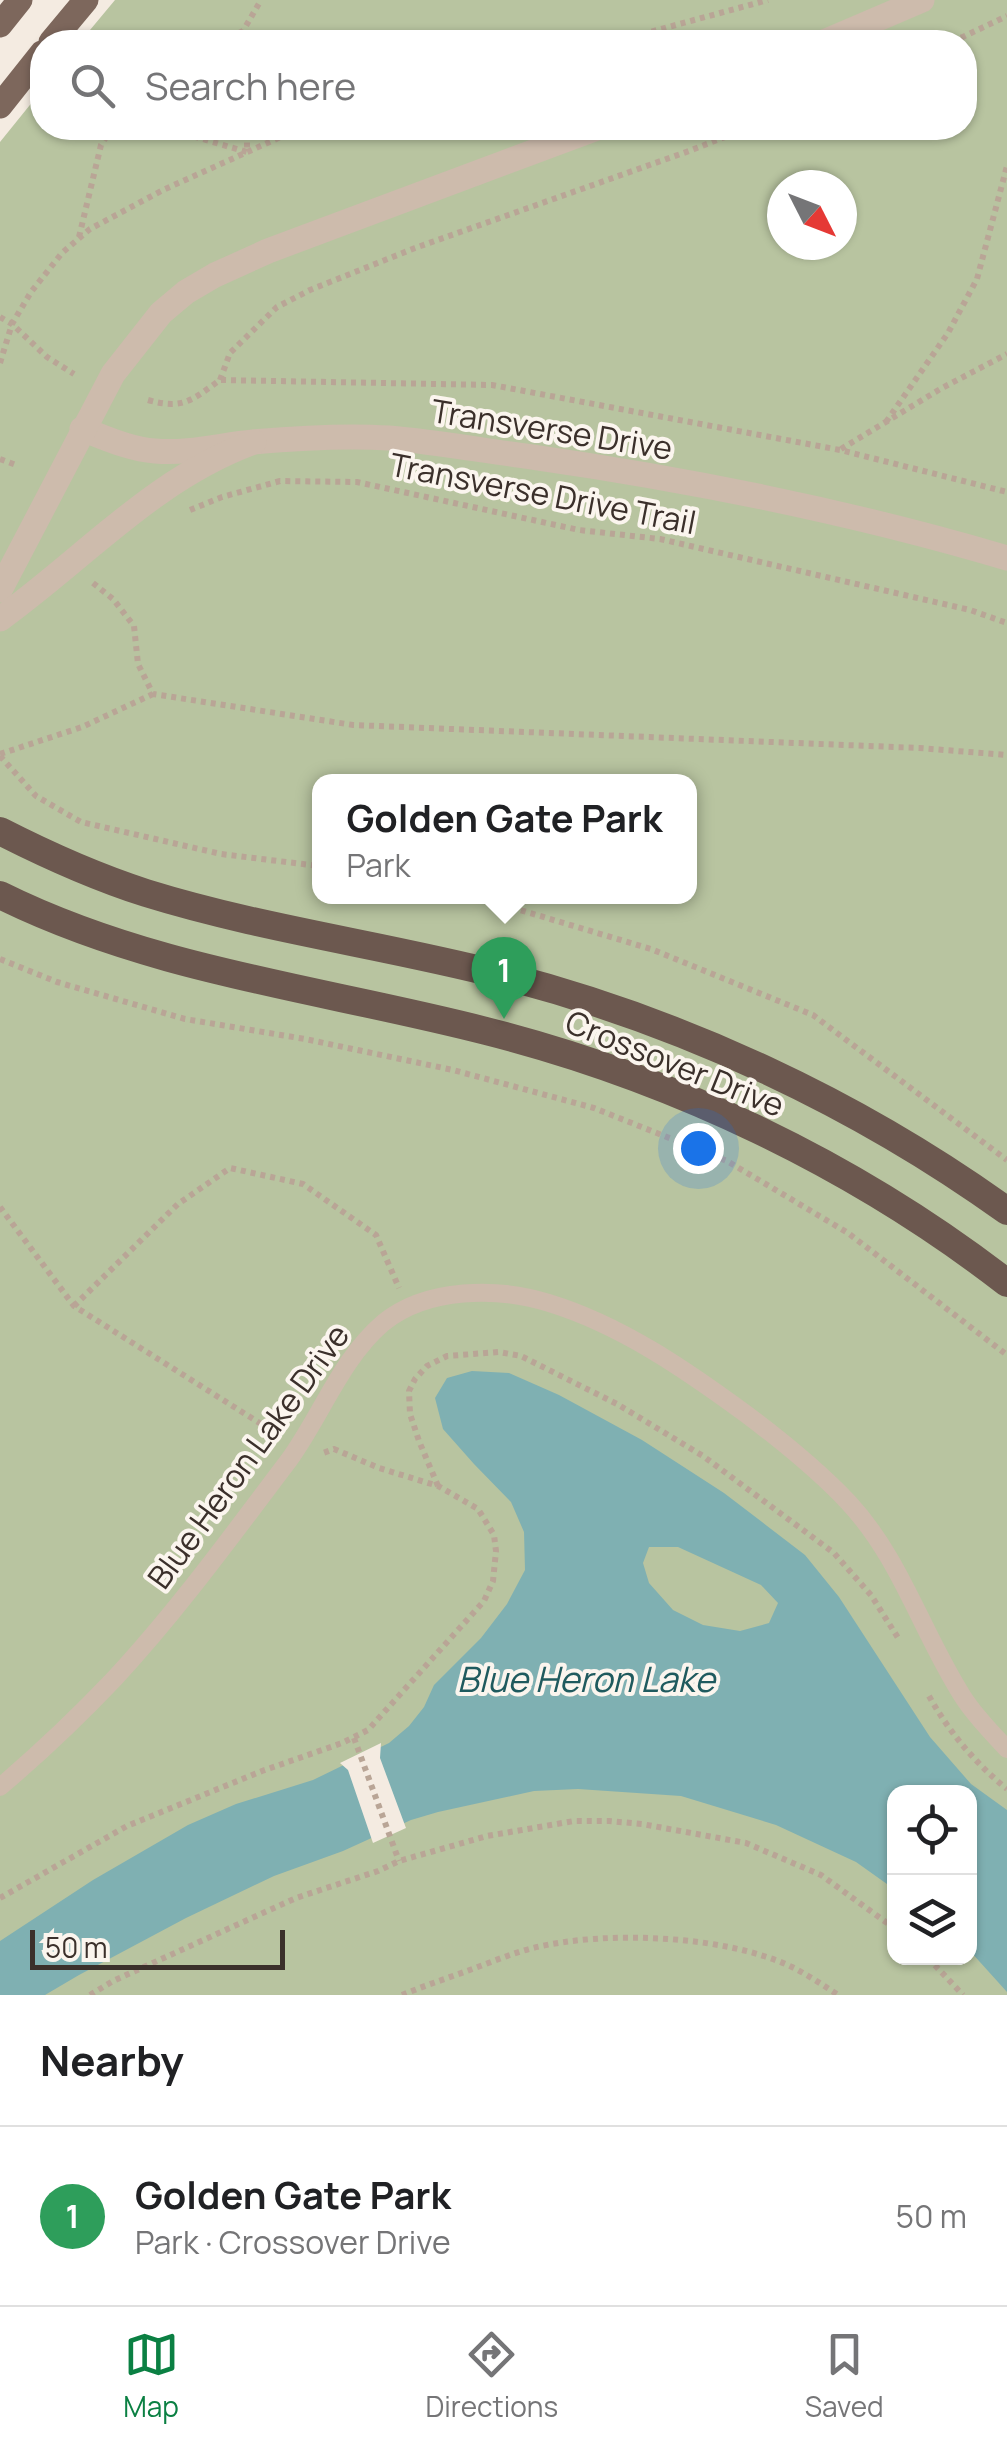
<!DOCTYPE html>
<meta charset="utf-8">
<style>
:root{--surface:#fff;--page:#f6f6f6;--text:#202124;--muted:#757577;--line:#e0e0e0;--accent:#0b8043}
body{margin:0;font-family:Manrope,sans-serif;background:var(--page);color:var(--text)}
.controls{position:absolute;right:30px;bottom:30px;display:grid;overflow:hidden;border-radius:20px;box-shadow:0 2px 8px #0004}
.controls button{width:90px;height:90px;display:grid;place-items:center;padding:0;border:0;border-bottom:2px solid var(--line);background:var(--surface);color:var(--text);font:50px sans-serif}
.compass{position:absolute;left:767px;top:170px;width:90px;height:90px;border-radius:50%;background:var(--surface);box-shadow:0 2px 8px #0004;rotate:132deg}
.scale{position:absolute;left:30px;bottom:25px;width:255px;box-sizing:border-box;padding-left:10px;border:5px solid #3b302b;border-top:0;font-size:28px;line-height:35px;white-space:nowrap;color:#3b302b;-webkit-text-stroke:8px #fbf5ee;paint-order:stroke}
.you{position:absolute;left:698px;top:1148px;width:35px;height:35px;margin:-25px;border:8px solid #fff;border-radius:50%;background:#1a73e8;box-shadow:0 0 0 15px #1a73e833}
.badge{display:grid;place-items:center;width:65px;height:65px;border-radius:50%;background:var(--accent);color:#fff;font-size:32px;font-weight:700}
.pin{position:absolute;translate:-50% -82px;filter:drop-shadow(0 2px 5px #0008)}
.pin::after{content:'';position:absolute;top:52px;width:35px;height:30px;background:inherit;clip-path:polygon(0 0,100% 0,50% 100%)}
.popup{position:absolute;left:312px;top:774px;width:385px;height:130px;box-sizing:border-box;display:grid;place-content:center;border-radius:20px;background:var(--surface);filter:drop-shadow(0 2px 8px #0005);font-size:32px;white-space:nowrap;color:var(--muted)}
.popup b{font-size:38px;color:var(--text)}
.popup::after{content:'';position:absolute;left:50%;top:100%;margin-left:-20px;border:20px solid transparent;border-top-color:var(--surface)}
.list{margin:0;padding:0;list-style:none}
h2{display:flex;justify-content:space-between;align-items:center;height:130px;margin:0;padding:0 40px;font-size:42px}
h2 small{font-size:32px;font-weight:400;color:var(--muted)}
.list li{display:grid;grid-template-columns:65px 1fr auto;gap:30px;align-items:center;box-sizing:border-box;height:180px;padding:0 40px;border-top:2px solid var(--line)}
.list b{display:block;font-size:38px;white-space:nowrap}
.list p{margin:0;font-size:32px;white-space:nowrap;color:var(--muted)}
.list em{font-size:32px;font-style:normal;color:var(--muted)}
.icon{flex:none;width:55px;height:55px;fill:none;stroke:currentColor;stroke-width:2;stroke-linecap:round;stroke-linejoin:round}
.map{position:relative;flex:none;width:1007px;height:1995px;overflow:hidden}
.search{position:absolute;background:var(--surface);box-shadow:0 2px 8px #0004;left:30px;right:30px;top:30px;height:110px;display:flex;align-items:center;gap:25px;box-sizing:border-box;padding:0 35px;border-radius:40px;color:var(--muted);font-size:38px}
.sheet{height:310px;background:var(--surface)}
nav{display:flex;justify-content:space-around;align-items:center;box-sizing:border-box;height:140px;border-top:2px solid var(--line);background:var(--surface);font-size:28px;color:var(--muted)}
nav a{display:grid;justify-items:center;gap:5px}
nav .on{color:var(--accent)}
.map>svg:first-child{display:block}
.green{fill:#b8c4a0;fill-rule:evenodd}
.water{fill:#7fb0b2;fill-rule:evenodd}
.pier{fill:#f4ebe1}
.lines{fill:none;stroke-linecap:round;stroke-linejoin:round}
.path{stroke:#b9a596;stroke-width:6;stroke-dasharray:5 5;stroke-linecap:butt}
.service{stroke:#cdbbac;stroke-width:18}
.minor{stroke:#cdbbac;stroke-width:25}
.tertiary{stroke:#cdbbac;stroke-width:25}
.primary{stroke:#7d675c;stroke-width:25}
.trunk{stroke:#6c584f;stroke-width:28}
.labels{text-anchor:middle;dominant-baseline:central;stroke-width:8;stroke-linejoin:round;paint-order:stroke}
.street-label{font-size:32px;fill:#3b302b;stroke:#fbf5ee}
.water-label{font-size:35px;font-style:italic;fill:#1f5a5e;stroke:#fbf5ee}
</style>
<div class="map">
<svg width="1007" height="1995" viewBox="0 0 1007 1995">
<rect width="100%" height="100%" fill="#f4ebe1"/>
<path class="green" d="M115 0H1007V1995H0V142L42 90V128H964V42H80ZM782 185H842V245H782ZM319 782H689V896H319ZM894 1792H970V1958H894Z"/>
<path class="water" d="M472 1371 509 1373 559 1395 642 1440 724 1493 805 1555 839 1597 930 1737 971 1784 1007 1810V1992L970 1951V1792H894V1889L856 1862 776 1825 681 1796 578 1789 534 1791 438 1812 411 1820 343 1851 274 1876 186 1918 79 1975 45 1995H0V1941L93 1880 188 1825 236 1804 313 1780 389 1743 409 1726 424 1707 434 1685 481 1638 507 1604 525 1570 524 1532 511 1502 474 1464 443 1429 435 1398 447 1378ZM649 1547H678L761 1585 778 1603 769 1623 740 1631 703 1625 673 1610 649 1583 643 1563Z"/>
<polygon class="pier" points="381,1743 380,1758 406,1828 373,1843 348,1770 340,1763"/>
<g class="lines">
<g class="path">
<polyline points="222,42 243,31 261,0"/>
<polyline points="613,42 768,0"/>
<polyline points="952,42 1007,16"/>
<polyline points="165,128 247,152 247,128"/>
<polyline points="79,237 101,145 112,128"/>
<polyline points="0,317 12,324 47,357 74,374"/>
<polyline points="0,363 12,324 31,292 62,253 90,229 163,190 285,135 312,128"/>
<polyline points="220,380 230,353 277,307 310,290 415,248 689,151 748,128"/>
<path d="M148 400C183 410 192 400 220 380L492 385 840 450 1007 492"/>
<polyline points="886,422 948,333 977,279 1007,166"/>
<polyline points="841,449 942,388 1007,354"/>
<polyline points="0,459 16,465"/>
<polyline points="190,510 222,497 280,481 357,482 579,530 660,539 970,610 1007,623"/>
<polyline points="93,583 113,599 134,626 138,664 153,694 353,725 919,748 1007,755"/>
<polyline points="0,754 82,727 153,694"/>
<polyline points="0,756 36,796 81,822 221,854 319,866"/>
<polyline points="473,896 651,949 813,1015 1007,1160"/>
<polyline points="0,959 57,982 185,1019 305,1039 453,1070 594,1108 727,1161 848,1233 1007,1355"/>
<polyline points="0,1207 74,1306 277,1434"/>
<polyline points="74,1306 178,1204 230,1168 303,1184 376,1235 399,1288"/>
<polyline points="438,1486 419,1441 410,1414 409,1391 415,1379 427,1366 447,1356 499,1352 521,1356 617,1404 703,1456 834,1553 871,1595 900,1641"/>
<path d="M929 1696C949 1732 975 1763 1007 1789"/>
<polyline points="354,1738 399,1861"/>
<polyline points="0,1898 127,1826 262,1771 342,1743 368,1730 484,1601 493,1581 496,1551 494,1535 478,1509 438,1486 379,1468 334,1449 323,1453"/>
<polyline points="928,1958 963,1995"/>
<polyline points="90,1995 113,1981 296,1898 378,1871 399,1861 487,1836 574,1821 609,1821 642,1824 746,1843 821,1875 894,1928"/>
<path d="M402 1995C426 1985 451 1977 475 1968 494 1961 513 1953 533 1948 605 1930 725 1935 792 1967 808 1975 823 1985 838 1995"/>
</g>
<path class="service" d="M0 1787C40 1753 79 1716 115 1678 178 1610 233 1534 289 1460 321 1416 341 1359 383 1323 427 1287 498 1287 549 1303 621 1325 686 1370 746 1414 782 1441 818 1470 849 1503 901 1559 922 1633 963 1697 975 1716 992 1733 1007 1749"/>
<path class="minor" d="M82 429C106 438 129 449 155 451 187 454 221 445 253 442 298 438 344 435 389 438 437 442 485 451 532 457 692 480 852 512 1007 558"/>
<g class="tertiary">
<polyline points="824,42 922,0"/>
<polyline points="0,590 113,374 161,313 186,292 215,275 268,251 597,128"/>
<path d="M0 619C86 557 153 479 254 442"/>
</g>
<g class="primary">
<polyline points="0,25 20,0"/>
<polyline points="51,42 86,0"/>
<polyline points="0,106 42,53"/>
</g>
<g class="trunk">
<path d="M0 831C47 855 96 877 146 893 262 929 384 945 501 975 681 1021 857 1103 1007 1211"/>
<path d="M0 895C153 971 323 989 486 1031 672 1078 855 1165 1007 1283"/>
</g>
</g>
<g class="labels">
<g class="street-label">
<text transform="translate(552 429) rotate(9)">Transverse Drive</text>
<text transform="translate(543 493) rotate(11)">Transverse Drive Trail</text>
<text transform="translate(675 1063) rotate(22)">Crossover Drive</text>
<text transform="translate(248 1456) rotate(-54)">Blue Heron Lake Drive</text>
</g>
<g class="water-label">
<text x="586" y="1679">Blue Heron Lake</text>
</g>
</g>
</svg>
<div class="controls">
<button><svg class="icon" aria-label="locate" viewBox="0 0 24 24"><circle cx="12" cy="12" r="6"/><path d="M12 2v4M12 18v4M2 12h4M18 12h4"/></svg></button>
<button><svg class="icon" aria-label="layers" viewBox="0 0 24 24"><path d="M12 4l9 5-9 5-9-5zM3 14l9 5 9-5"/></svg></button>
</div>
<svg class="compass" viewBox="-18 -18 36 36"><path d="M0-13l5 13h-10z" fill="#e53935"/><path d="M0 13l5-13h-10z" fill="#757577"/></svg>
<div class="scale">50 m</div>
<div class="you"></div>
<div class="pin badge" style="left:504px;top:1019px;background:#2e9e5b">1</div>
<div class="popup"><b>Golden Gate Park</b>Park</div>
<div class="search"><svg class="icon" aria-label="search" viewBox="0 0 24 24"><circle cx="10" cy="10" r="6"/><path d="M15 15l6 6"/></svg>Search here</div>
</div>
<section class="sheet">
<h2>Nearby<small></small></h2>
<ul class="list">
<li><span class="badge" style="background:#2e9e5b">1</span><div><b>Golden Gate Park</b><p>Park · Crossover Drive</p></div><em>50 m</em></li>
</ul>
</section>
<nav>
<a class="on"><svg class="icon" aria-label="map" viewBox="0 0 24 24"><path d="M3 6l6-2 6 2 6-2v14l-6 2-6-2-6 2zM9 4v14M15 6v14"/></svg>Map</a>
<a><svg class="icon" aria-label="directions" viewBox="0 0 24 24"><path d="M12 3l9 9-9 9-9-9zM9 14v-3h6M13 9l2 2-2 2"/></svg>Directions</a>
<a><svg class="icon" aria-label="saved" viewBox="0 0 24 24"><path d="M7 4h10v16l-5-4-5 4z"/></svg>Saved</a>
</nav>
